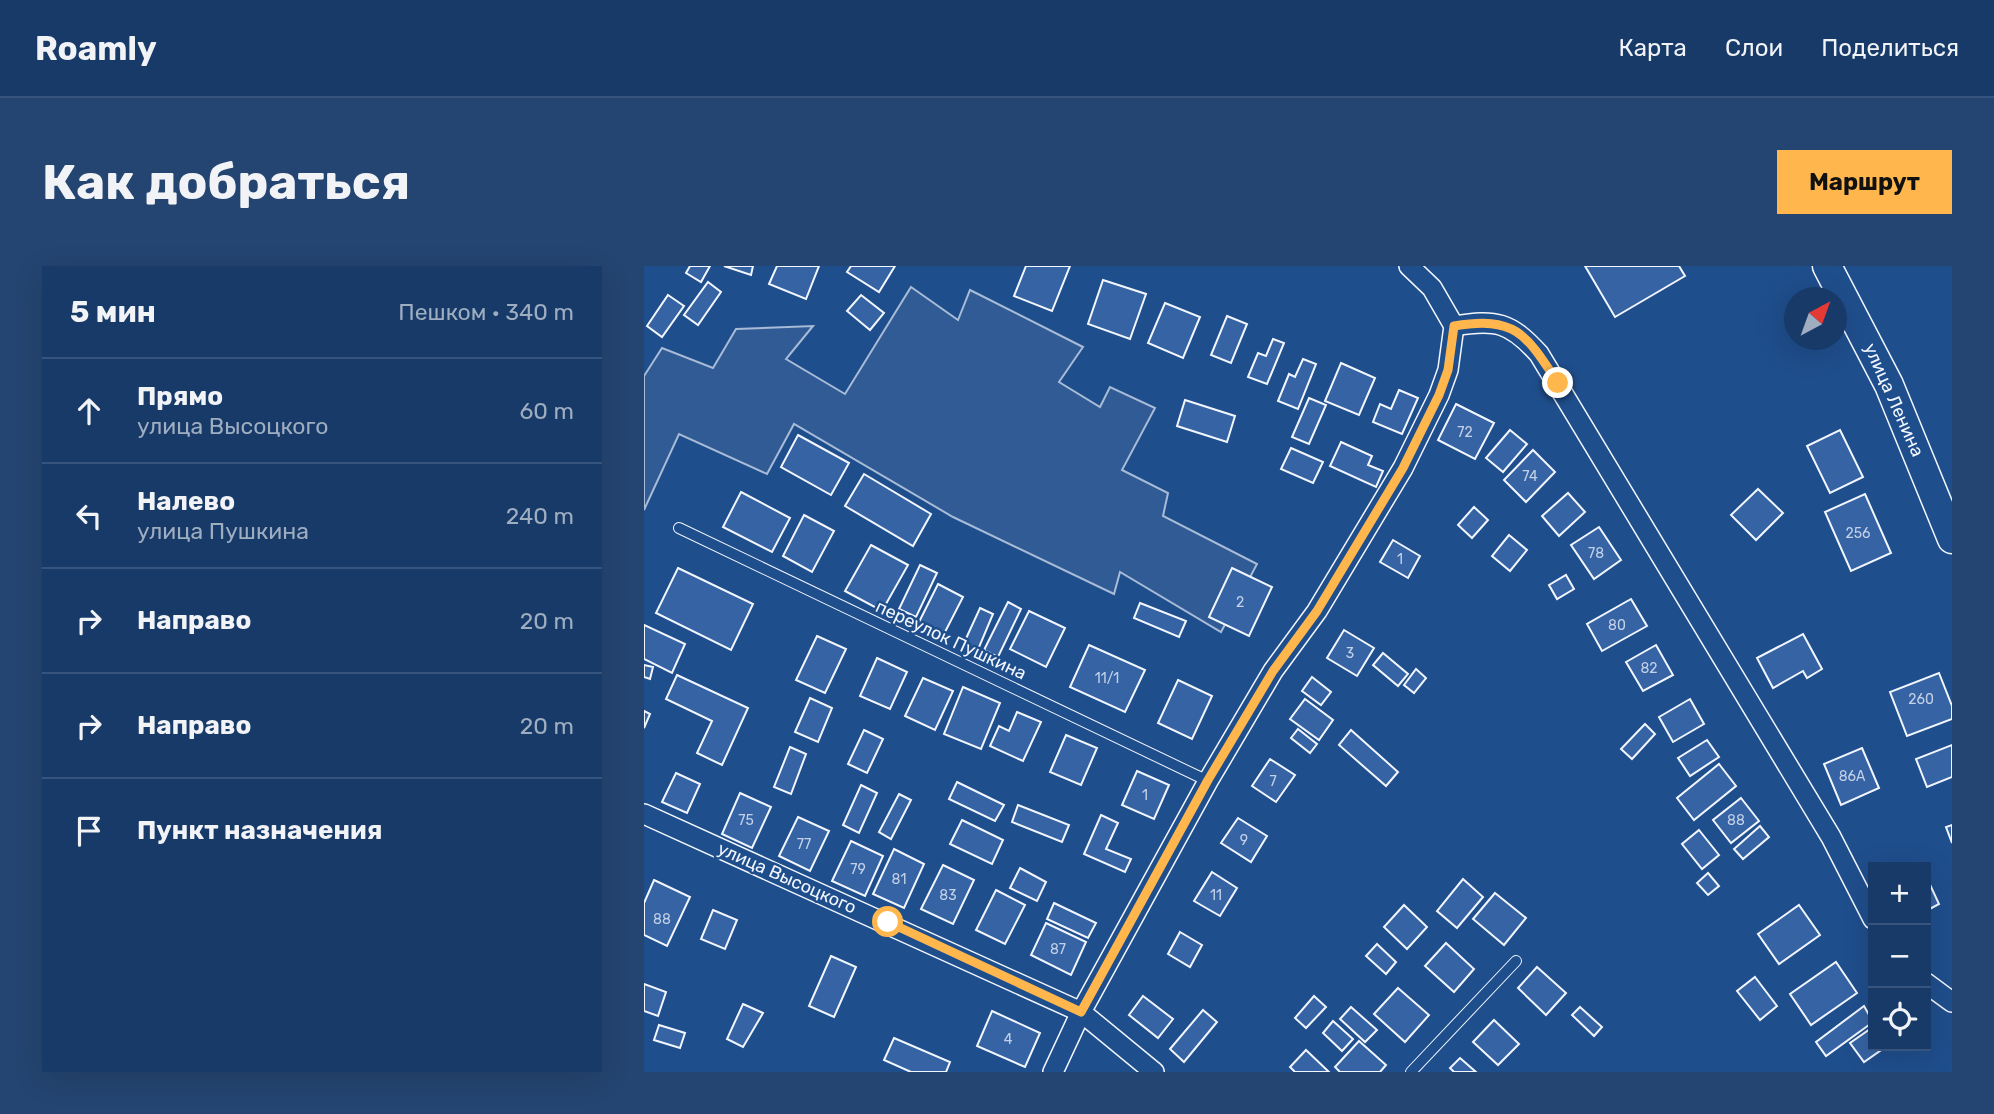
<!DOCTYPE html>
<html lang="ru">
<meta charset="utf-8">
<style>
:root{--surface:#173a69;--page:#244571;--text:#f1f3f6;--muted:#9eadc0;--line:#36547d;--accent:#ffb74d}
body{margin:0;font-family:Rubik,sans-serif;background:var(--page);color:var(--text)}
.controls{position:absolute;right:21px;bottom:21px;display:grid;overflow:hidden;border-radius:0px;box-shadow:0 7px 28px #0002}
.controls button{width:63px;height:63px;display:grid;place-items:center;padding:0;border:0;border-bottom:2px solid var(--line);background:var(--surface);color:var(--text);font:35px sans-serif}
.compass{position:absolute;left:1140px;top:21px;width:63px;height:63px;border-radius:50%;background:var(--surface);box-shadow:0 7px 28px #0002;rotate:41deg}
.stop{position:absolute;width:21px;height:21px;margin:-16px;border:5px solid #ffb74d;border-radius:50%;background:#fff}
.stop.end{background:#ffb74d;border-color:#fff;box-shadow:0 2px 7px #0008}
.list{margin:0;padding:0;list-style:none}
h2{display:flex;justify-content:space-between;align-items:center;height:91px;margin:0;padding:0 28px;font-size:30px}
h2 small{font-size:23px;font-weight:400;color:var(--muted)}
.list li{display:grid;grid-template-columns:46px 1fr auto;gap:21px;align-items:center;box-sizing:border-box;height:105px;padding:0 28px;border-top:2px solid var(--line)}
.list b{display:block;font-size:26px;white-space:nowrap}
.list p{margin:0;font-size:23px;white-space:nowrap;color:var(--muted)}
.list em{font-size:23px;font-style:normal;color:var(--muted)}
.icon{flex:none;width:38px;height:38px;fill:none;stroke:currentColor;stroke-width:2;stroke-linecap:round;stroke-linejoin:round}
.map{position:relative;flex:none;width:1308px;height:806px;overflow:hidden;border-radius:0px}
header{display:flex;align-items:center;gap:42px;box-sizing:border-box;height:98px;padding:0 35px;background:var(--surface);border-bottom:2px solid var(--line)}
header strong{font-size:33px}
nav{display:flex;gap:38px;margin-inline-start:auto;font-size:24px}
.intro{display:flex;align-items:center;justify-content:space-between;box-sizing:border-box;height:168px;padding:0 42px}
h1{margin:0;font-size:49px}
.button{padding:18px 32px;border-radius:0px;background:var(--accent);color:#111;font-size:24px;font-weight:700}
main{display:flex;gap:42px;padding:0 42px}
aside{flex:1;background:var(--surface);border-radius:0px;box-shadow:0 7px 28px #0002}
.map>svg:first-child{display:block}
.built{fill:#305b95;stroke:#a8bbd7;stroke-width:2}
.building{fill:#3563a3;stroke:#f2f6ff;stroke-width:2}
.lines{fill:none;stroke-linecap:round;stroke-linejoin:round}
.lane-casing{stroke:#f2f6ff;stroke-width:12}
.street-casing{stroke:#f2f6ff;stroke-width:22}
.secondary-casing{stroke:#f2f6ff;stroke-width:31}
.lane{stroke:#1f4e8c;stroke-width:10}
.street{stroke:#1f4e8c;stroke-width:19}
.secondary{stroke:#1f4e8c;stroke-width:28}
.route{stroke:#ffb74d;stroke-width:9}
.labels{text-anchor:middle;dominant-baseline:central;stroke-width:5;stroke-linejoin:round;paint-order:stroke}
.number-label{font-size:14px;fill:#c3d1e8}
.street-label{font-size:18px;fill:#f2f6ff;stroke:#1f4e8c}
</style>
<header>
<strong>Roamly</strong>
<nav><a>Карта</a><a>Слои</a><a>Поделиться</a></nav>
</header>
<div class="intro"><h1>Как добраться</h1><a class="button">Маршрут</a></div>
<main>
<aside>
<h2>5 мин<small>Пешком · 340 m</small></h2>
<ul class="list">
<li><svg class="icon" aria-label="ahead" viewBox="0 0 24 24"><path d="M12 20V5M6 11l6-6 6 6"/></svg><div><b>Прямо</b><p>улица Высоцкого</p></div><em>60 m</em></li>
<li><svg class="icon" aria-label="left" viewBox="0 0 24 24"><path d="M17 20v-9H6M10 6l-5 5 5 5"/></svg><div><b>Налево</b><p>улица Пушкина</p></div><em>240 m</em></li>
<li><svg class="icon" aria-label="right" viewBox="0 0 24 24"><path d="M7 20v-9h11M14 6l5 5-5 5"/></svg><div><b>Направо</b></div><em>20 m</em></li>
<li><svg class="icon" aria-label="right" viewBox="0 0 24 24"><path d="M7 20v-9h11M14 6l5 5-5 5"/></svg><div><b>Направо</b></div><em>20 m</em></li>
<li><svg class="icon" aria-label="arrive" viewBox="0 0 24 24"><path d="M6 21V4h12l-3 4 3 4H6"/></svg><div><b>Пункт назначения</b></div></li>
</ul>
</aside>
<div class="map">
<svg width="1308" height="806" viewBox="0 0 1308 806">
<rect width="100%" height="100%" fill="#1f4e8c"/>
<polygon class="built" points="267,21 314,54 326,24 439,81 415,116 456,141 466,121 511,142 478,204 524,227 519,250 613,298 577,366 476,306 470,328 309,251 150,158 123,208 35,168 0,244 0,110 18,82 69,102 92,63 169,60 142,93 201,128"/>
<g class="building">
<polygon points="46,0 66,0 57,16 42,7"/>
<polygon points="80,0 109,0 107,9"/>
<polygon points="133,0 175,0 162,33 125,18"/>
<polygon points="207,0 251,0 235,26 203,6"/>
<polygon points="382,0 426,0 408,45 370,30"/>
<polygon points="941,0 1035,0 1041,10 971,51"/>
<polygon points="459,14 502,28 486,73 444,58"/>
<polygon points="64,16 77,26 54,59 40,49"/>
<polygon points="24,29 40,40 18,71 3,60"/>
<polygon points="217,29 240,47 226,64 203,45"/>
<polygon points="521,37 556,51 539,92 504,77"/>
<polygon points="583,50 603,58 587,97 567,89"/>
<polygon points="629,73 640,77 623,118 604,111 614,87 622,90"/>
<polygon points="659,93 672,98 654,143 634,135 645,108 651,111"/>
<polygon points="697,97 731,112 715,149 681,135"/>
<polygon points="755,124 774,132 758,168 729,156 736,138 747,143"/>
<polygon points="665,132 682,139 665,178 648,171"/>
<polygon points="541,134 591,150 583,176 533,160"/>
<polygon points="812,138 850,157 831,193 794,174"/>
<polygon points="866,164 883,178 859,206 842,192"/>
<polygon points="1196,164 1219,211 1186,227 1163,180"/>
<polygon points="154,169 205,197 187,229 137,201"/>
<polygon points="697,176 728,190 724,199 739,205 732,221 686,200"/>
<polygon points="647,182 679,196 669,217 637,203"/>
<polygon points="889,184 911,206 882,236 860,214"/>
<polygon points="220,208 287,248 269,280 201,240"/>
<polygon points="1114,223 1139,247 1112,274 1087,249"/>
<polygon points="97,226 146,252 128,286 79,261"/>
<polygon points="924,227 941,246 915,270 898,250"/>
<polygon points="1221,228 1247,287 1207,305 1181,246"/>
<polygon points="830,241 844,254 828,272 814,259"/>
<polygon points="160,249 190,265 168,306 139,290"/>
<polygon points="955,261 977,294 950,313 927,279"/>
<polygon points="865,269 883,284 866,305 848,290"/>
<polygon points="749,274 776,290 764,312 736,296"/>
<polygon points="227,279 264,299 238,345 201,325"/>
<polygon points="276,299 293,307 272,351 255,343"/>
<polygon points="34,302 109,338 87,384 12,347"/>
<polygon points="588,302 628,321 605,370 565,351"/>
<polygon points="922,309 930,323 913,333 905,319"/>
<polygon points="294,318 319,331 299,370 274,358"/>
<polygon points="987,333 1003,360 958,385 943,358"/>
<polygon points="364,336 377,343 354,391 340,384"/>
<polygon points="496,337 542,355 535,371 490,352"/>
<polygon points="336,342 349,348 333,386 319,379"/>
<polygon points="385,345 421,362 402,401 366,383"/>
<polygon points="0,359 41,378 28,407 0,393"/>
<polygon points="700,364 730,382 713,410 683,392"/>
<polygon points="1159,368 1178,403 1163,412 1159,405 1129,422 1113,392"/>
<polygon points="173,370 202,383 181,427 152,414"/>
<polygon points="445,379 501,404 481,446 426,421"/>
<polygon points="1012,379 1029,409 999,425 982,396"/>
<polygon points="739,387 764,408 754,420 729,399"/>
<polygon points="233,392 263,406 246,443 216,430"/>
<polygon points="0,399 9,401 6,413 0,411"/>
<polygon points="772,403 782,412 770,427 760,419"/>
<polygon points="1295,407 1308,440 1308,453 1263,470 1246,426"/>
<polygon points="33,409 104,442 78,499 53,487 68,455 22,433"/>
<polygon points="668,411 687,426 677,439 658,425"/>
<polygon points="279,412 309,425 291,464 261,450"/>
<polygon points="534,414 568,430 548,473 514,457"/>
<polygon points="319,421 356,437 337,483 300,468"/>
<polygon points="166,432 188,442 174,476 151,466"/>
<polygon points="661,433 689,454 675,474 646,453"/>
<polygon points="1046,433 1060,458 1029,476 1015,451"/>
<polygon points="0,445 6,448 0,462"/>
<polygon points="373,446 397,456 379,495 346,480 355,460 365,465"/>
<polygon points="1001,458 1011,468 988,493 977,483"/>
<polygon points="654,463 673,478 666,487 647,472"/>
<polygon points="220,464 239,473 223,507 204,498"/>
<polygon points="707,464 754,506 742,520 695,479"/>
<polygon points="422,469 453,482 437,519 406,506"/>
<polygon points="1063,474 1075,491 1046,510 1034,492"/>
<polygon points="1308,479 1308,511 1283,521 1272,493"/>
<polygon points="146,481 162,488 147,528 130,521"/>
<polygon points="1218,482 1235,522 1197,539 1180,498"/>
<polygon points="626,493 651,509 632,536 608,520"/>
<polygon points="1075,498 1092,520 1050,554 1033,532"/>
<polygon points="493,505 525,519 510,553 478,539"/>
<polygon points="32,507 56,518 43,547 18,536"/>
<polygon points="313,516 360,539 351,555 305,533"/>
<polygon points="217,519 233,527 215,567 199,559"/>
<polygon points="96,527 127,541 108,582 78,568"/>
<polygon points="255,528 267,534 247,573 235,566"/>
<polygon points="1097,532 1115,555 1087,577 1069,554"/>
<polygon points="374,539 425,559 418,576 368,556"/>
<polygon points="457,549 474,557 462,583 487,593 481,606 440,588"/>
<polygon points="154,551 185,565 166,605 135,590"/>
<polygon points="594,552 623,570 607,596 577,577"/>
<polygon points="318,554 359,574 348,598 306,578"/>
<polygon points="1308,559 1308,577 1302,561"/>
<polygon points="1116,560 1125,571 1099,593 1090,583"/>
<polygon points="1055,564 1075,589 1058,603 1038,578"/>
<polygon points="207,575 239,590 221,630 188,615"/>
<polygon points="250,583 280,598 260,642 229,628"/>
<polygon points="299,599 330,614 309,658 277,643"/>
<polygon points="376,602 402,616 393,635 366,622"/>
<polygon points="568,606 593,622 576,650 550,635"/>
<polygon points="1064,607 1075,620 1064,629 1053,617"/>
<polygon points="1282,610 1295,638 1282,645"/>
<polygon points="819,613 839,631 813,662 793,645"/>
<polygon points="10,614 46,631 23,680 0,669 0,637"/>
<polygon points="352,624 381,639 361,678 332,664"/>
<polygon points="851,627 882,652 860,679 829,653"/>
<polygon points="410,637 452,657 444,672 403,653"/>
<polygon points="760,639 783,661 763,683 740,661"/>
<polygon points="1155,639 1176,669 1135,698 1114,668"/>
<polygon points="69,644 93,654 81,683 57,673"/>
<polygon points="402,657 442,676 427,709 387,689"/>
<polygon points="536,666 558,679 546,701 524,688"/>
<polygon points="802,677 830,703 810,726 781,700"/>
<polygon points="733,678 752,696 742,708 722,690"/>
<polygon points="187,690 212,701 190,751 165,740"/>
<polygon points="1192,696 1213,727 1167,759 1146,728"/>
<polygon points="893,701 922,727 902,749 874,722"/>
<polygon points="1111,711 1133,740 1116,754 1093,725"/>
<polygon points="0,718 22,726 14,750 0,745"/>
<polygon points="754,722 785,749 761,776 730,748"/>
<polygon points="499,730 529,753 514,772 485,749"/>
<polygon points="670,730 682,741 662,762 651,752"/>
<polygon points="99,738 119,747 99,781 83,773"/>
<polygon points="1220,740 1229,756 1182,790 1172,776"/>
<polygon points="707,741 733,764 721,776 696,753"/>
<polygon points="936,741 958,761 950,770 928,749"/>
<polygon points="559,744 573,756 540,796 526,783"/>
<polygon points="348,745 396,767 381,801 333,780"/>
<polygon points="850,754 875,778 854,799 829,776"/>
<polygon points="689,755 709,773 698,785 679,767"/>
<polygon points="15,759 41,767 36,782 10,774"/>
<polygon points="1229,761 1229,780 1243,780 1220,796 1206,777"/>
<polygon points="250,772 306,796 302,806 267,806 240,794"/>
<polygon points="715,775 742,799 736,806 696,806 691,801"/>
<polygon points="662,784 685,806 651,806 646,801"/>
<polygon points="816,792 832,806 810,806 806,802"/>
</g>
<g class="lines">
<defs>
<g id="lane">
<polyline points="35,262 564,515"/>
<polyline points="767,806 872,695"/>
</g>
<g id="street">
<path d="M810 60C852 53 866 56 895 88L1187 571 1229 653"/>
<polyline points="0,548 437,746 510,806"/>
<polyline points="1282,717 1308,736"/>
<polyline points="409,806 437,746 564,515 629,405 673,345 759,202 795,129 804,104 810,60 788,22 765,0"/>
</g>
<polyline id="secondary" points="1183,0 1245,119 1308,273"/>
</defs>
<use href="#lane" class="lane-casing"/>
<use href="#street" class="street-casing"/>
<use href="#secondary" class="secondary-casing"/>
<use href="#lane" class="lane"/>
<use href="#street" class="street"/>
<use href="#secondary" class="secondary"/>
</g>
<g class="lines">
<path class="route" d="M244 656 437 746 564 514 629 405 673 345 759 202 795 129 804 104 810 60C872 50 882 68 914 117"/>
</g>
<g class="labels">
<g class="number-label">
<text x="821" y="166">72</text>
<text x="886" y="210">74</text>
<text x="1214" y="267">256</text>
<text x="952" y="287">78</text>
<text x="756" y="293">1</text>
<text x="596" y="336">2</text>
<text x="973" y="359">80</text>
<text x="706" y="387">3</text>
<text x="1005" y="402">82</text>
<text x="463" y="412">11/1</text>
<text x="1277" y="433">260</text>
<text x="1208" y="510">86А</text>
<text x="629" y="515">7</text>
<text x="501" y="529">1</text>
<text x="102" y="554">75</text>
<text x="1092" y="554">88</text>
<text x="600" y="574">9</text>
<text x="160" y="578">77</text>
<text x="214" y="603">79</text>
<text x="255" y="613">81</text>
<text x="304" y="629">83</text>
<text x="572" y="629">11</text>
<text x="18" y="653">88</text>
<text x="414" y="683">87</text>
<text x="364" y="773">4</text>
</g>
<g class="street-label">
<text transform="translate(1250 134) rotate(66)">улица Ленина</text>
<text transform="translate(307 374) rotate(25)">переулок Пушкина</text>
<text transform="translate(143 612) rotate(24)">улица Высоцкого</text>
</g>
</g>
</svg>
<div class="controls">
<button>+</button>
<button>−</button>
<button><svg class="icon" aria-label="locate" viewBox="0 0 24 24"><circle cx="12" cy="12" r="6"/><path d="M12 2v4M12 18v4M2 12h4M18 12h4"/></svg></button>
</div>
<svg class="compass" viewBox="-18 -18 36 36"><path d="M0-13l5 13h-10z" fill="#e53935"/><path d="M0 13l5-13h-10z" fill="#9eadc0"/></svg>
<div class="stop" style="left:244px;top:656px"></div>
<div class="stop end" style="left:914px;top:117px"></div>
</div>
</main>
